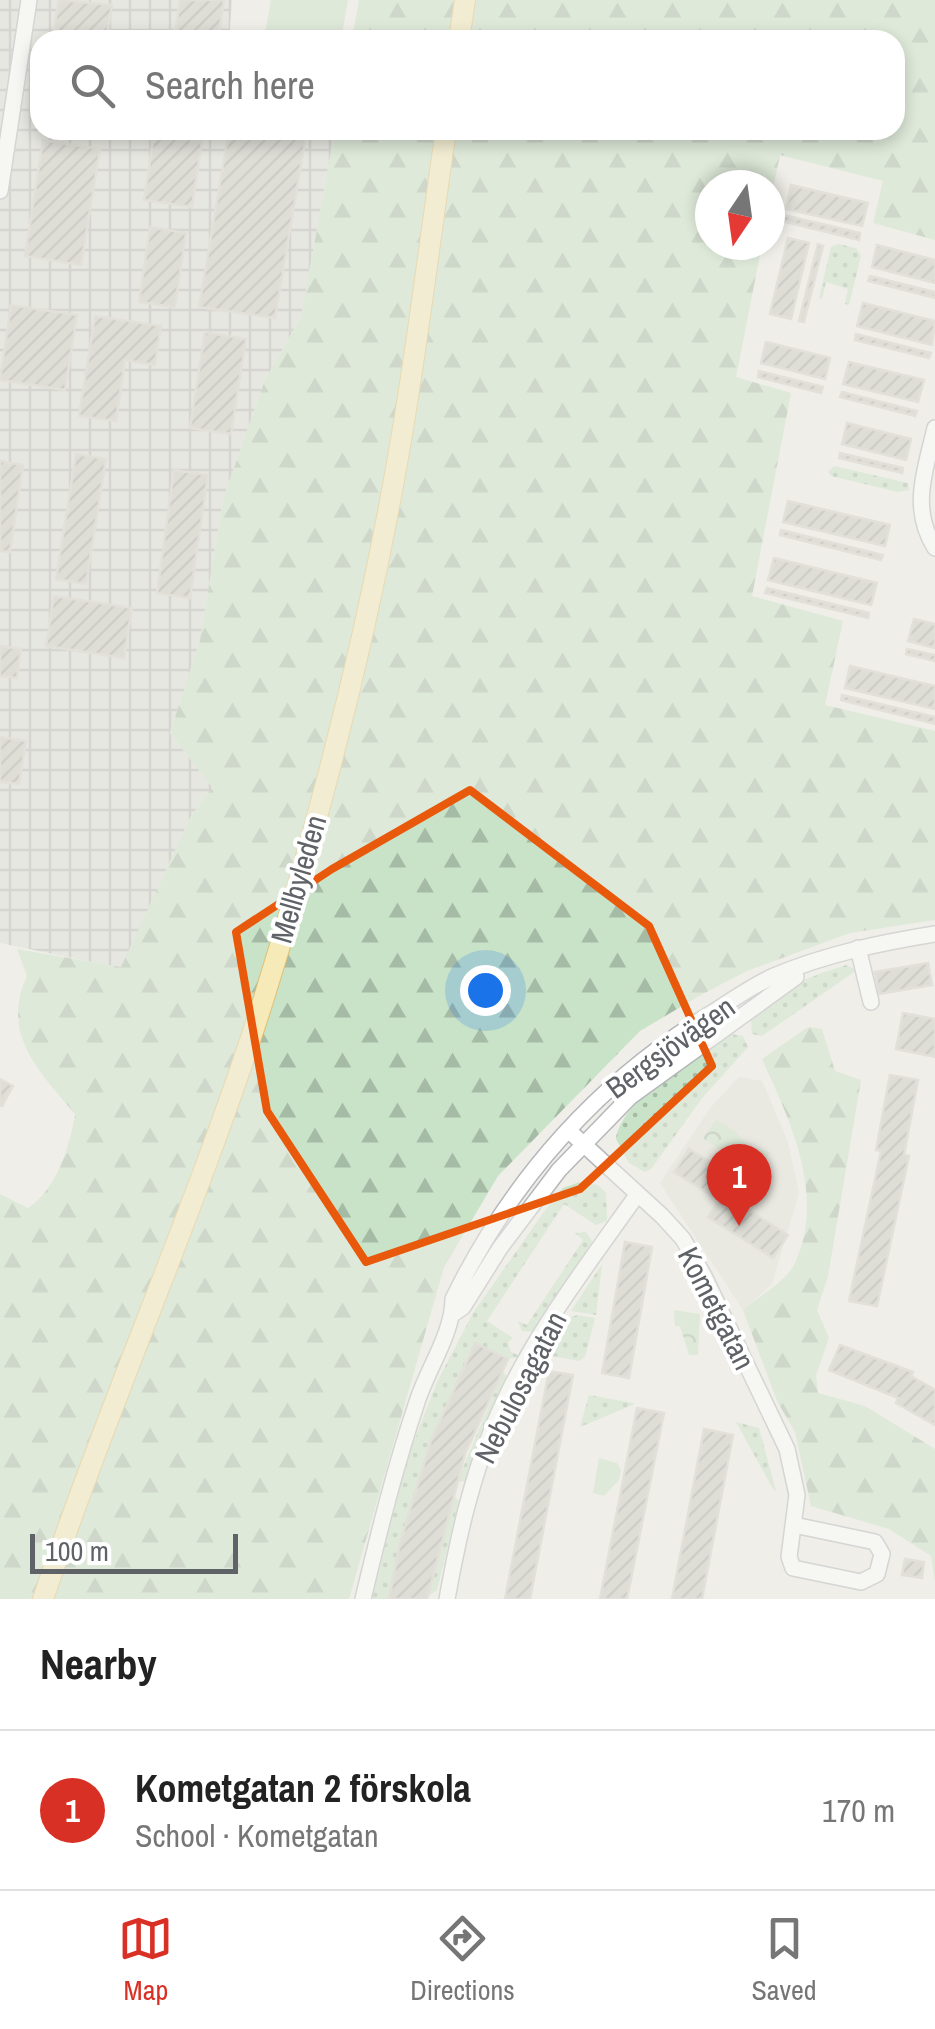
<!DOCTYPE html>
<meta charset="utf-8">
<style>
:root{--surface:#fff;--page:#f6f6f6;--text:#222;--muted:#767676;--line:#e0e0e0;--accent:#d93025}
body{margin:0;font-family:"Archivo Narrow",sans-serif;background:var(--page);color:var(--text)}
.compass{position:absolute;left:695px;top:170px;width:90px;height:90px;border-radius:50%;background:var(--surface);box-shadow:0 5px 15px #0003;rotate:193deg}
.scale{position:absolute;left:30px;bottom:25px;width:208px;box-sizing:border-box;padding-left:10px;border:5px solid #5f6266;border-top:0;font-size:28px;line-height:35px;white-space:nowrap;color:#5f6266;-webkit-text-stroke:8px #fff;paint-order:stroke}
.you{position:absolute;left:485px;top:990px;width:35px;height:35px;margin:-25px;border:8px solid #fff;border-radius:50%;background:#1a73e8;box-shadow:0 0 0 15px #1a73e833}
.badge{display:grid;place-items:center;width:65px;height:65px;border-radius:50%;background:var(--accent);color:#fff;font-size:32px;font-weight:700}
.pin{position:absolute;translate:-50% -82px;filter:drop-shadow(0 2px 5px #0008)}
.pin::after{content:'';position:absolute;top:52px;width:35px;height:30px;background:inherit;clip-path:polygon(0 0,100% 0,50% 100%)}
.list{margin:0;padding:0;list-style:none}
h2{display:flex;justify-content:space-between;align-items:center;height:130px;margin:0;padding:0 40px;font-size:42px}
h2 small{font-size:32px;font-weight:400;color:var(--muted)}
.list li{display:grid;grid-template-columns:65px 1fr auto;gap:30px;align-items:center;box-sizing:border-box;height:160px;padding:0 40px;border-top:2px solid var(--line)}
.list b{display:block;font-size:38px;white-space:nowrap}
.list p{margin:0;font-size:32px;white-space:nowrap;color:var(--muted)}
.list em{font-size:32px;font-style:normal;color:var(--muted)}
.icon{flex:none;width:55px;height:55px;fill:none;stroke:currentColor;stroke-width:2;stroke-linecap:round;stroke-linejoin:round}
.map{position:relative;flex:none;width:935px;height:1599px;overflow:hidden}
.search{position:absolute;background:var(--surface);box-shadow:0 5px 15px #0003;left:30px;right:30px;top:30px;height:110px;display:flex;align-items:center;gap:25px;box-sizing:border-box;padding:0 35px;border-radius:30px;color:var(--muted);font-size:38px}
.sheet{height:290px;background:var(--surface)}
nav{display:flex;justify-content:space-around;align-items:center;box-sizing:border-box;height:140px;border-top:2px solid var(--line);background:var(--surface);font-size:28px;color:var(--muted)}
nav a{display:grid;justify-items:center;gap:5px}
nav .on{color:var(--accent)}
.map>svg:first-child{display:block}
.industrial{fill:url(#industrial-grid)}
.education{fill:#e2dfda}
.grass{fill:url(#grass-dots)}
.forest{fill:url(#forest-firs)}
.park{fill:url(#park-crowns)}
.pitch{fill:#c9e3c8}
.building{fill:url(#building-hatch);stroke:#d3cfc7;stroke-width:2.5}
.lines{fill:none;stroke-linecap:round;stroke-linejoin:round}
.minor-casing{stroke:#b5b7bb;stroke-width:18}
.major-casing{stroke:#e0bf71;stroke-width:22}
.minor{stroke:#fff;stroke-width:15}
.major{stroke:#f5eab8;stroke-width:20}
.marked{fill:none;stroke:#e8590c;stroke-width:8;stroke-linejoin:round}
.labels{text-anchor:middle;dominant-baseline:central;stroke-width:8;stroke-linejoin:round;paint-order:stroke}
.street-label{font-size:30px;fill:#5f6266;stroke:#fff}
</style>
<div class="map">
<svg width="935" height="1599" viewBox="0 0 935 1599">
<defs>
<pattern id="industrial-grid" width="8" height="8" patternUnits="userSpaceOnUse" patternTransform="scale(2.5)"><rect width="8" height="8" fill="#deddda"/><path d="M0 4h8M4 0v8" fill="none" stroke="#b7b7b5"/></pattern>
<pattern id="grass-dots" width="8" height="8" patternUnits="userSpaceOnUse" patternTransform="scale(2.5)"><rect width="8" height="8" fill="#c9e3c8"/><path d="M2 2h.1M6 6h.1" fill="none" stroke="#a6bba6" stroke-width="1.8" stroke-linecap="round"/></pattern>
<pattern id="forest-firs" width="22" height="20" patternUnits="userSpaceOnUse" patternTransform="scale(2.5)"><rect width="22" height="20" fill="#c9e3c8"/><path d="M5 1l3.5 6h-7zM16 11l3.5 6h-7z" fill="#a6bba6"/></pattern>
<pattern id="park-crowns" width="20" height="18" patternUnits="userSpaceOnUse" patternTransform="scale(2.5)"><rect width="20" height="18" fill="#c9e3c8"/><path d="M2 6a3 3 0 1 1 6 0M12 15a3 3 0 1 1 6 0" fill="none" stroke="#a6bba6"/></pattern>
<pattern id="building-hatch" width="6" height="6" patternUnits="userSpaceOnUse" patternTransform="scale(2.5)"><rect width="6" height="6" fill="#cbc9c4"/><path d="M-1 1l2-2M0 6l6-6M5 7l2-2" fill="none" stroke="#a8a7a3"/></pattern>
</defs>
<rect width="100%" height="100%" fill="#efeee8"/>
<polygon class="industrial" points="0,0 232,0 229,40 40,40 40,130 335,130 301,317 265,380 223,499 200,640 170,733 212,787 190,818 121,968 0,943"/>
<polygon class="education" points="739,1077 762,1081 788,1142 799,1193 772,1284 743,1310 660,1183 711,1107"/>
<g class="grass">
<polygon points="838,244 856,248 861,256 849,305 845,304 848,289 826,282 822,299 819,298 831,247"/>
<polygon points="834,466 908,483 909,490 898,492 831,476 828,472"/>
<path d="M846 965 857 970 762 1036 752 1034 751 1020C783 986 803 979 846 965Z"/>
<path d="M731 1034 743 1036 748 1047 703 1097 651 1169 645 1172 629 1163 616 1139C620 1102 698 1049 731 1034Z"/>
<polygon points="580,1182 598,1185 606,1193 607,1221 596,1225 564,1204 487,1321 513,1338 508,1342 511,1352 520,1356 508,1359 476,1344 389,1599 372,1599 406,1462 437,1382 473,1313 546,1209 563,1188"/>
<polygon points="586,1232 593,1243 539,1327 534,1332 522,1331 518,1321 527,1325 583,1240 575,1233"/>
<polygon points="602,1264 596,1315 571,1311"/>
<polygon points="577,1315 595,1318 585,1357 579,1361 546,1355 566,1319"/>
<polygon points="503,1372 508,1378 466,1481 457,1482"/>
<polygon points="589,1395 633,1403 635,1404 580,1427"/>
<polygon points="736,1422 759,1428 776,1491 773,1489"/>
<polygon points="453,1496 459,1501 437,1590 427,1597"/>
</g>
<g class="forest">
<path d="M359 0H935V240L873 223 883 181 780 155 770 202V185H710V245H762L736 377 791 393 752 596 843 621 825 705 935 731V920L850 933 747 971 699 996 640 1031 498 1176 444 1267 349 1599H0V1194L28 1208C56 1190 70 1147 75 1114 39 1071 0 1034 27 976L17 949 121 967 190 818 212 787 170 733 200 640 223 499 265 380 301 317 335 130H895V40H352Z"/>
<path d="M808 1027 822 1029 835 1071 861 1080 828 1276 817 1310 829 1338 816 1375 818 1393 865 1406 935 1449V1581L931 1556 889 1529 811 1506 795 1432 777 1401 743 1310C758 1297 787 1281 795 1263 826 1194 790 1121 762 1059Z"/>
</g>
<g class="park">
<polygon points="716,1120 736,1132 747,1146 770,1152 763,1166 729,1155 703,1138"/>
<polygon points="674,1310 700,1314 698,1355 689,1355 680,1326 675,1326"/>
<polygon points="599,1458 617,1463 621,1470 619,1480 604,1496 593,1493"/>
</g>
<polygon class="pitch" points="271,0 348,0 341,40 264,40"/>
<g class="building">
<polygon points="59,0 112,5 106,40 52,40"/>
<polygon points="180,0 224,0 218,40 174,40"/>
<polygon points="229,130 307,130 275,318 199,307"/>
<polygon points="154,134 202,141 192,207 144,200"/>
<polygon points="43,140 100,149 81,265 25,256"/>
<polygon points="791,185 868,203 862,226 786,209"/>
<polygon points="784,215 860,233 859,240 782,221"/>
<polygon points="150,227 186,233 175,307 139,302"/>
<polygon points="788,238 809,243 791,319 770,314"/>
<polygon points="818,244 823,246 804,322 799,321"/>
<polygon points="877,245 935,260 935,283 872,267"/>
<polygon points="870,276 935,292 935,298 868,281"/>
<polygon points="863,303 935,321 932,345 857,326"/>
<polygon points="11,305 77,315 65,390 0,380"/>
<polygon points="95,316 161,326 155,365 125,360 116,421 79,416"/>
<polygon points="205,332 246,339 231,434 190,428"/>
<polygon points="856,334 931,353 929,358 855,340"/>
<polygon points="766,342 830,358 825,379 761,363"/>
<polygon points="849,362 924,380 918,402 843,384"/>
<polygon points="759,371 823,387 821,393 758,377"/>
<polygon points="842,392 917,411 915,416 840,397"/>
<polygon points="847,423 911,439 906,460 842,444"/>
<polygon points="840,453 903,468 902,473 839,458"/>
<polygon points="76,454 106,459 86,584 56,579"/>
<polygon points="0,461 23,465 10,552 0,551"/>
<polygon points="174,470 208,475 190,598 157,593"/>
<polygon points="788,501 890,525 885,546 783,522"/>
<polygon points="781,530 883,555 881,560 780,535"/>
<polygon points="774,558 877,583 871,605 768,580"/>
<polygon points="767,588 869,613 868,618 765,593"/>
<polygon points="54,596 132,608 124,658 46,646"/>
<polygon points="914,619 935,624 935,648 908,641"/>
<polygon points="0,646 21,649 17,678 0,676"/>
<polygon points="907,649 935,655 935,661 906,654"/>
<polygon points="850,666 935,686 935,709 845,688"/>
<polygon points="842,695 935,717 935,724 841,700"/>
<polygon points="0,737 26,741 19,784 0,782"/>
<polygon points="928,963 932,985 879,994 875,972"/>
<polygon points="903,1013 935,1019 935,1057 896,1049"/>
<polygon points="890,1075 918,1080 904,1155 909,1156 877,1306 849,1301 881,1151 876,1150"/>
<polygon points="0,1079 13,1086 2,1106 0,1105"/>
<polygon points="689,1149 760,1192 747,1209 788,1235 773,1258 708,1217 719,1200 674,1172"/>
<polygon points="625,1242 652,1247 629,1378 602,1373"/>
<polygon points="475,1343 508,1359 465,1454 427,1599 389,1599 400,1543 431,1441"/>
<polygon points="840,1345 913,1372 911,1376 935,1390 935,1425 896,1403 898,1398 829,1370"/>
<polygon points="549,1371 573,1375 530,1599 505,1599"/>
<polygon points="637,1408 664,1413 627,1599 600,1599"/>
<polygon points="704,1429 733,1435 702,1599 672,1599"/>
<polygon points="905,1559 924,1562 922,1578 902,1575"/>
</g>
<g class="lines">
<defs>
<g id="minor">
<polyline points="0,191 29,0"/>
<path d="M935 428C925 471 910 508 935 548"/>
<polyline points="858,948 871,1002"/>
<polyline points="568,1130 662,1216 683,1239 704,1276 787,1449 797,1495 789,1557 793,1568 861,1582 877,1574 882,1554 875,1542 794,1525"/>
<polyline points="453,1314 463,1307 500,1248 559,1170 630,1097 796,977"/>
<path d="M363 1599C379 1532 395 1467 417 1402 427 1370 453 1333 453 1299 511 1180 600 1079 715 1011 734 999 753 985 774 976 826 954 880 943 935 934"/>
<path d="M447 1599C458 1538 471 1479 495 1422 529 1340 586 1267 637 1195"/>
</g>
<g id="major">
<polyline points="459,40 465,0"/>
<path d="M43 1599C111 1398 198 1204 263 1001 321 816 370 626 402 434 419 333 431 231 446 130"/>
</g>
</defs>
<use href="#minor" class="minor-casing"/>
<use href="#major" class="major-casing"/>
<use href="#minor" class="minor"/>
<use href="#major" class="major"/>
</g>
<path d="M0 0H935V1599H0ZM470 790 649 926 712 1066 580 1189 366 1262 267 1111 236 932 332 869Z" fill="#efeee8" fill-opacity=".55" fill-rule="evenodd"/>
<path class="marked" d="M470 790 649 926 712 1066 580 1189 366 1262 267 1111 236 932 332 869Z"/>
<g class="labels">
<g class="street-label">
<text transform="translate(298 879) rotate(-74)">Mellbyleden</text>
<text transform="translate(670 1047) rotate(-36)">Bergsjövägen</text>
<text transform="translate(717 1308) rotate(63)">Kometgatan</text>
<text transform="translate(520 1387) rotate(-63)">Nebulosagatan</text>
</g>
</g>
</svg>
<svg class="compass" viewBox="-18 -18 36 36"><path d="M0-13l5 13h-10z" fill="#e53935"/><path d="M0 13l5-13h-10z" fill="#767676"/></svg>
<div class="scale">100 m</div>
<div class="you"></div>
<div class="pin badge" style="left:739px;top:1226px">1</div>
<div class="search"><svg class="icon" aria-label="search" viewBox="0 0 24 24"><circle cx="10" cy="10" r="6"/><path d="M15 15l6 6"/></svg>Search here</div>
</div>
<section class="sheet">
<h2>Nearby<small></small></h2>
<ul class="list">
<li><span class="badge">1</span><div><b>Kometgatan 2 förskola</b><p>School · Kometgatan</p></div><em>170 m</em></li>
</ul>
</section>
<nav>
<a class="on"><svg class="icon" aria-label="map" viewBox="0 0 24 24"><path d="M3 6l6-2 6 2 6-2v14l-6 2-6-2-6 2zM9 4v14M15 6v14"/></svg>Map</a>
<a><svg class="icon" aria-label="directions" viewBox="0 0 24 24"><path d="M12 3l9 9-9 9-9-9zM9 14v-3h6M13 9l2 2-2 2"/></svg>Directions</a>
<a><svg class="icon" aria-label="saved" viewBox="0 0 24 24"><path d="M7 4h10v16l-5-4-5 4z"/></svg>Saved</a>
</nav>
